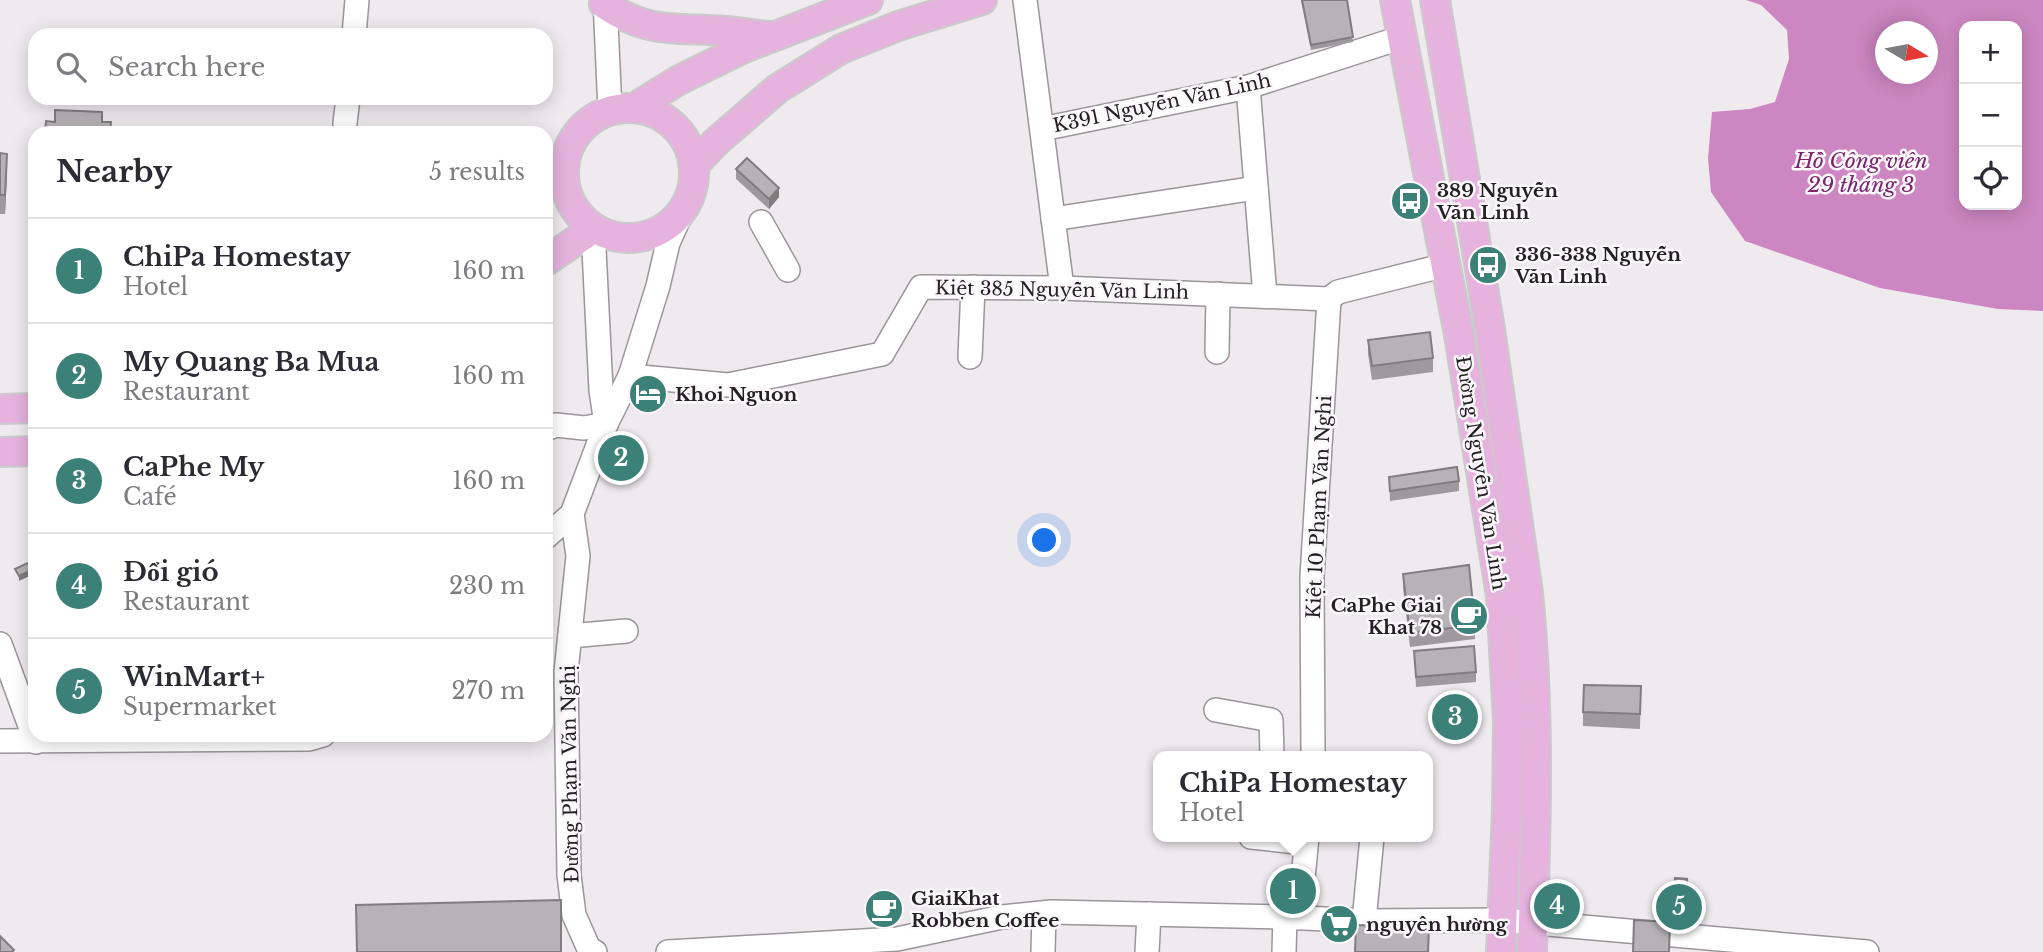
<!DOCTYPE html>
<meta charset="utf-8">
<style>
:root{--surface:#fff;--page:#f2f2f3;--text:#2b2b33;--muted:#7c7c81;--line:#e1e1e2;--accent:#3c8177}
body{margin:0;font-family:"Libre Baskerville",serif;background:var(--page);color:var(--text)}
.controls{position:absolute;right:21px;top:21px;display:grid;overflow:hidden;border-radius:14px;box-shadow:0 4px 18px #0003}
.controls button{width:63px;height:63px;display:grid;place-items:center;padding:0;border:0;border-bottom:2px solid var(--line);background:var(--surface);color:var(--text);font:35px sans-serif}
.compass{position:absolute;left:1875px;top:21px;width:63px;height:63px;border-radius:50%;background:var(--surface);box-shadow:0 4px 18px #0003;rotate:100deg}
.you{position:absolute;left:1045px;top:541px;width:24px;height:24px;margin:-18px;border:5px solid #fff;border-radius:50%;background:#1a73e8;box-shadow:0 0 0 10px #1a73e833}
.badge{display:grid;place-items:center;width:46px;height:46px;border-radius:50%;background:var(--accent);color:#fff;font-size:23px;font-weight:700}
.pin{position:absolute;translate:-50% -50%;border:4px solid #fff;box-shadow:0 2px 7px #0006}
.popup{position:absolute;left:1153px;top:751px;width:280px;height:91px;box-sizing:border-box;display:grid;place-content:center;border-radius:14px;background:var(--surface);filter:drop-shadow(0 2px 5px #0005);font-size:23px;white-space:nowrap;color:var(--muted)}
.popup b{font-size:26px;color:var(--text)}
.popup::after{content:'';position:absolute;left:50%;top:100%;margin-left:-14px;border:14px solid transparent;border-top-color:var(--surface)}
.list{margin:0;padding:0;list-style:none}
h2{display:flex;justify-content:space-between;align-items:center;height:91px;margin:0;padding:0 28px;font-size:30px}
h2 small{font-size:23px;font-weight:400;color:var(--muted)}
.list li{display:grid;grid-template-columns:46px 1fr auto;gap:21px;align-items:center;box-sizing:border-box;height:105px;padding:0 28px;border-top:2px solid var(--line)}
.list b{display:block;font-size:26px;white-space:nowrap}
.list p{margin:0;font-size:23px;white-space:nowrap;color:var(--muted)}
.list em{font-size:23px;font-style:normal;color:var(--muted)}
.icon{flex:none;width:38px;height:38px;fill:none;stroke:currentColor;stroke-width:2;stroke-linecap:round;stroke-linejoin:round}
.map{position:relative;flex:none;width:2043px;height:952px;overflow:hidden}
.search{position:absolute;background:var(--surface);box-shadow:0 4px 18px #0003;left:28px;top:28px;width:525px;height:77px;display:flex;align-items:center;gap:18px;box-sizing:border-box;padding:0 24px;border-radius:21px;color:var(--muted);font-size:26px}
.panel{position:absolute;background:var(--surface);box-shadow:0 4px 18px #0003;left:28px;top:126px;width:525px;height:616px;border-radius:21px}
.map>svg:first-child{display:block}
.water{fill:#cc86c1;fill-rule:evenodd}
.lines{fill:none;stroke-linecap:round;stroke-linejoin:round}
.minor-casing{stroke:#9a9599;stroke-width:26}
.major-casing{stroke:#cacaca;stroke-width:32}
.minor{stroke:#fff;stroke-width:23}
.major{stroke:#e5b3de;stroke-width:28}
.wall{fill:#9d999d}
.shaded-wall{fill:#807d7f}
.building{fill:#b7b2b6;stroke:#807d7f;stroke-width:2}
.labels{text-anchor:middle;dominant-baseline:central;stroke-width:5;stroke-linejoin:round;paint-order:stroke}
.street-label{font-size:19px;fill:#232122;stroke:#fcf7fb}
.poi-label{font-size:19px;font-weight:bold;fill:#232122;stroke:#fcf7fb;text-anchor:start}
.water-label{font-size:21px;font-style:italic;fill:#79266f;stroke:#fcf7fb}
</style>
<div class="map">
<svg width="2043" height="952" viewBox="0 0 2043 952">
<rect width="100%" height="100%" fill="#efeaee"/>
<path class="water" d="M1746 0H2043V311L1998 309 1880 288 1745 241 1711 192 1708 158 1712 112 1750 109 1775 102 1789 59 1787 30 1761 5ZM1964 26H2017V205H1964ZM1885 32H1927V74H1885Z"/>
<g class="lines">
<defs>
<g id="minor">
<polyline points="605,0 610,111"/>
<polyline points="1025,0 1062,288"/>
<polyline points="354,35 357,0"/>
<polyline points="1248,87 1265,296"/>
<polyline points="345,123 348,98"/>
<polyline points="1042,129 1248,87 1403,37"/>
<polyline points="1053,219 1256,188"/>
<polyline points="761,222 788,270"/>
<polyline points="593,229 601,390 606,424"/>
<polyline points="1217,352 1218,294"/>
<polyline points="970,357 973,287"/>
<polyline points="630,376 728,385 882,354 921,287 1062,288 1329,299 1338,292 1446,265"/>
<polyline points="546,429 556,425 584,428 606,424"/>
<polyline points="572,514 578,556 566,672 569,875 574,915 589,949 595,952"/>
<polyline points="546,537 572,514 606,424 630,376 658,286 668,243 681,214"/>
<polyline points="570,636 626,631"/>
<polyline points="0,644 36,742"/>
<polyline points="1216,710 1271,720 1272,756"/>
<polyline points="0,741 309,739 323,735"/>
<polyline points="1313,756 1312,577 1329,299"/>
<polyline points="1251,837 1306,843"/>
<polyline points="1299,918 1307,837"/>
<polyline points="1364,921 1372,837"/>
<polyline points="668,952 897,939 1002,917 1051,912 1285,917 1364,921 1503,920 1867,952"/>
<polyline points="1043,952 1044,913"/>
<polyline points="1147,952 1149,914"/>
<polyline points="1284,952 1285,917"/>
</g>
<g id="major">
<polyline points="1395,0 1459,335 1501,596 1508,721 1507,809 1501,952"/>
<path d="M1435 0 1490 329 1528 593C1540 712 1536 833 1532 952"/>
<path d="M604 4C649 35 676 27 726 31 741 32 755 35 770 36"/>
<circle cx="629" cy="173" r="65"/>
<polyline points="634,108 679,80 744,48 868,0"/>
<polyline points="694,165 716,142 777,89 841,49 898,26 982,0"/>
<polyline points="546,261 593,229"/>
<polyline points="0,409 35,408"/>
<polyline points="0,452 35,451"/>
</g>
</defs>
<use href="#minor" class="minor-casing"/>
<use href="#major" class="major-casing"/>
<use href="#minor" class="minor"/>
<use href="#major" class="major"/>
</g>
<g class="wall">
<polygon points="1301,0 1347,0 1353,42 1311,50"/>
<polygon points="0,153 7,172 5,214 0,214"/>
<polygon points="736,169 779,197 769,209 736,179"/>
<polygon points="1368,340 1433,358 1433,372 1372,380 1368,354"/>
<polygon points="1389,477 1459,481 1459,491 1390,501"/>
<polygon points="1403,574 1475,625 1475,639 1410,647 1403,588"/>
<polygon points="1414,651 1476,672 1476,682 1416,687"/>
<polygon points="1641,686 1640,729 1583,726 1583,712"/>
<polygon points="1687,889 1684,926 1672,925 1672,915"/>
</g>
<g class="shaded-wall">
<polygon points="7,154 7,172 5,214 5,195"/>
<polygon points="779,188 779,197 769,209 769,199"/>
<polygon points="34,569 34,574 19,581 19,576"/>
</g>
<g class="building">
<polygon points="1302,0 1347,0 1353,37 1311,45"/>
<polygon points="55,110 102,112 102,122 111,122 110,133 45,133 46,121 55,122"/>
<polygon points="0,153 7,154 5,195 0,195"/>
<polygon points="747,158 779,188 769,199 736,169"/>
<polygon points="1430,332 1433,358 1372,366 1368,340"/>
<polygon points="1457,467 1459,481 1390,491 1389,477"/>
<polygon points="30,562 34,569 19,576 15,569"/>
<polygon points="1469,565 1475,625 1410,633 1403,574"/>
<polygon points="1474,646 1476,672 1416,677 1414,651"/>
<polygon points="1584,685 1641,686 1640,714 1583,712"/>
<polygon points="1675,878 1687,879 1684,916 1672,915"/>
<polygon points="561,900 561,952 357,952 356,905"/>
<polygon points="1634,920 1670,922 1669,952 1633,952"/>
<polygon points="1356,925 1429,927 1428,952 1355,952"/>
<polygon points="0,936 14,950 12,952 0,952"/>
</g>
<defs>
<symbol id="bus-disc" viewBox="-11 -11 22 22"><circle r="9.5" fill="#3c8177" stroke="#fcf7fb"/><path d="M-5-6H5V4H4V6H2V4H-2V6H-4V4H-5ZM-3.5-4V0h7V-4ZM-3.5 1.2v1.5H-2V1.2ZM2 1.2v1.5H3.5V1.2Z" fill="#fff"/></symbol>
<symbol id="hotel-disc" viewBox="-11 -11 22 22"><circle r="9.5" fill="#3c8177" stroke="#fcf7fb"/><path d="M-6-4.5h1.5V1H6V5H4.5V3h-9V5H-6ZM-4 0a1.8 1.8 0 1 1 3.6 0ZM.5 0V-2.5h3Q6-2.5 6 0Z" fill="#fff"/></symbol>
<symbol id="cafe-disc" viewBox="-11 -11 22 22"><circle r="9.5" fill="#3c8177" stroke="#fcf7fb"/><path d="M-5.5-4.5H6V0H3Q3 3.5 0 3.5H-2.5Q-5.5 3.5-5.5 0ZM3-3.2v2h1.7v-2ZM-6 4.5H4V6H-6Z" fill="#fff"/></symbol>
<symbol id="supermarket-disc" viewBox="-11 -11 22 22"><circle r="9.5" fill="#3c8177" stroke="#fcf7fb"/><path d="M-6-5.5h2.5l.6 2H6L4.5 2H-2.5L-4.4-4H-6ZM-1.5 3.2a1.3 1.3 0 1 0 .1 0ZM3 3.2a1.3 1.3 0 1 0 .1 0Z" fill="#fff"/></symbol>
</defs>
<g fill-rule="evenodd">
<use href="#bus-disc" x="1388" y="179" width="44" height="44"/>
<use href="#bus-disc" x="1466" y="243" width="44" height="44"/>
<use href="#hotel-disc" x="626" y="372" width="44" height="44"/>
<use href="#cafe-disc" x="1447" y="594" width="44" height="44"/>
<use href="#cafe-disc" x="862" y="887" width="44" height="44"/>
<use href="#supermarket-disc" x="1317" y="902" width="44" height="44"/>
</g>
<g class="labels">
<g class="street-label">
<text transform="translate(1162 103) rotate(-12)">K391 Nguyễn Văn Linh</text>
<text transform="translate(1062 290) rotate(1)">Kiệt 385 Nguyễn Văn Linh</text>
<text transform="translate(1481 473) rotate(81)">Đường Nguyễn Văn Linh</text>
<text transform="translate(1319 507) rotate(-87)">Kiệt 10 Phạm Văn Nghi</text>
<text transform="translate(570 774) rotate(-91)">Đường Phạm Văn Nghị</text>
</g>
<g class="poi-label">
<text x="1437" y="190">389 Nguyễn<tspan x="1437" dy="22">Văn Linh</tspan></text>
<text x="1515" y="254">336-338 Nguyễn<tspan x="1515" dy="22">Văn Linh</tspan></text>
<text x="675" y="394">Khoi Nguon</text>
<text x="1442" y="605" text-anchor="end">CaPhe Giai<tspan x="1442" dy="22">Khat 78</tspan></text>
<text x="911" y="898">GiaiKhat<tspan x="911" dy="22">Robben Coffee</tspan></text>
<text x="1366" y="924">nguyên hường</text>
</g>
<g class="water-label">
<text x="1861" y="161">Hồ Công viên<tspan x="1861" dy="24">29 tháng 3</tspan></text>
</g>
</g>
</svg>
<div class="controls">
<button>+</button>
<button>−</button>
<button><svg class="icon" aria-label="locate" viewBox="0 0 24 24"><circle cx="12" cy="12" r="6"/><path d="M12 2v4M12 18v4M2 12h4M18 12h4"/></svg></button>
</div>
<svg class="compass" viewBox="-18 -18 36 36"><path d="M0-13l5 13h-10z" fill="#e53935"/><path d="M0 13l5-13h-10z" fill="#7c7c81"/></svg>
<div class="you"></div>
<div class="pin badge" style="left:1293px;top:891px">1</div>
<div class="popup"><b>ChiPa Homestay</b>Hotel</div>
<div class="pin badge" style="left:621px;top:458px">2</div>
<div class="pin badge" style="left:1455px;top:717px">3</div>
<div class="pin badge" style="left:1557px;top:906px">4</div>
<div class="pin badge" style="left:1679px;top:907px">5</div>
<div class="search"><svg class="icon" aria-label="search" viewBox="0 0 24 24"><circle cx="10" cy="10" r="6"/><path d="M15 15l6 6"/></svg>Search here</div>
<section class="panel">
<h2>Nearby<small>5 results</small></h2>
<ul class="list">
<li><span class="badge">1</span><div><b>ChiPa Homestay</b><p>Hotel</p></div><em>160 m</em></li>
<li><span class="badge">2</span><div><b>My Quang Ba Mua</b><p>Restaurant</p></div><em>160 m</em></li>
<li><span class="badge">3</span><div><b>CaPhe My</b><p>Café</p></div><em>160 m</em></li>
<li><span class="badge">4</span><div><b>Đổi gió</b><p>Restaurant</p></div><em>230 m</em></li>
<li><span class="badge">5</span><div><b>WinMart+</b><p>Supermarket</p></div><em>270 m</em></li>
</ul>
</section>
</div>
